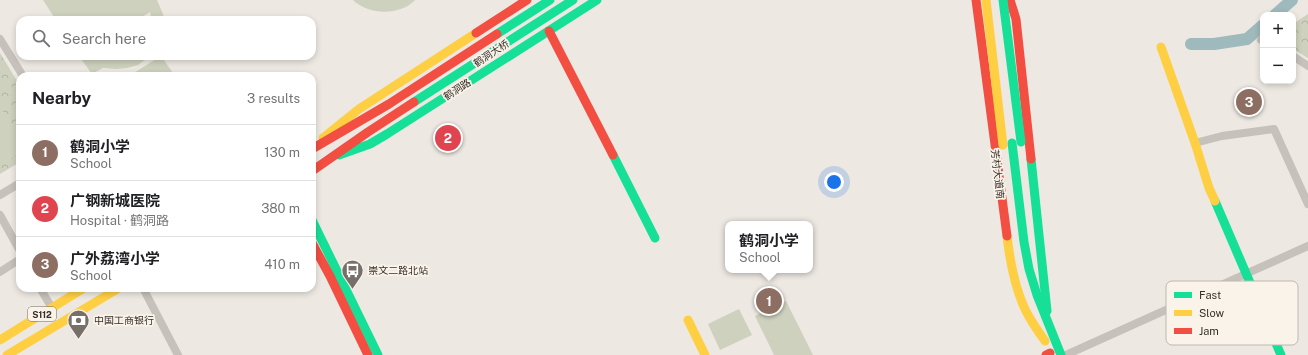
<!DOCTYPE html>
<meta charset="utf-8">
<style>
:root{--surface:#fff;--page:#f2f2f2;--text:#202124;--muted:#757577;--line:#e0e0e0;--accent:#ea580c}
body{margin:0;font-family:"Public Sans","Noto Sans SC",sans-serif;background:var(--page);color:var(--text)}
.controls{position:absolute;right:12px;top:12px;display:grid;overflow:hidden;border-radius:8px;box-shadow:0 2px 6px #0003}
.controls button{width:36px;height:36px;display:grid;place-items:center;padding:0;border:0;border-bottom:1px solid var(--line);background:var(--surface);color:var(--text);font:20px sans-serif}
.you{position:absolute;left:834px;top:182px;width:14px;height:14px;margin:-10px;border:3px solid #fff;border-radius:50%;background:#1a73e8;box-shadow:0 0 0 6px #1a73e833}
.badge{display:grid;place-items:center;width:26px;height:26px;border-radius:50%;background:var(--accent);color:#fff;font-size:13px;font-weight:700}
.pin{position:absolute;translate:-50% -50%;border:2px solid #fff;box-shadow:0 1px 4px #0006}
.popup{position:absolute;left:725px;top:221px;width:88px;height:52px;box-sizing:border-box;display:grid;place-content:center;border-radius:8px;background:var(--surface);filter:drop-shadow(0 1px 3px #0005);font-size:13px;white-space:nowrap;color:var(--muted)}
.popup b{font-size:15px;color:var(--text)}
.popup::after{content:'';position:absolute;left:50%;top:100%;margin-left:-8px;border:8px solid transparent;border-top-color:var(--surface)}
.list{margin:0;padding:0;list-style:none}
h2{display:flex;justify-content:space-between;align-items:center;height:52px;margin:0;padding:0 16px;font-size:17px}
h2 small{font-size:13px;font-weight:400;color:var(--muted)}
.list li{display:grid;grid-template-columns:26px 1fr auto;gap:12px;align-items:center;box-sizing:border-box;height:56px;padding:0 16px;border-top:1px solid var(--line)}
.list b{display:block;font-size:15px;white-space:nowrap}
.list p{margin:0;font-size:13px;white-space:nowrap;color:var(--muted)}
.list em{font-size:13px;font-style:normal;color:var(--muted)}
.icon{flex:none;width:22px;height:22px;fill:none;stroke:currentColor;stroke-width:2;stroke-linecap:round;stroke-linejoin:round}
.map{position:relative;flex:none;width:1308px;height:355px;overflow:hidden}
.search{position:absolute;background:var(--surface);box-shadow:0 2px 6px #0003;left:16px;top:16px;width:300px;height:44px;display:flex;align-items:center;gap:10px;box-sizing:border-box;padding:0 14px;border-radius:12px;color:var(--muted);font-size:15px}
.panel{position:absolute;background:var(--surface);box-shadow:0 2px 6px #0003;left:16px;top:72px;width:300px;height:220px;border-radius:12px}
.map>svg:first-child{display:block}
.park{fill:url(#park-crowns)}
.pitch{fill:#cdd1bd}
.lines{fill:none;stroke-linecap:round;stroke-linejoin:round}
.river{stroke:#9fbabd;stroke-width:12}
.street{stroke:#c6c1bb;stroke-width:8}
.fast{stroke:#16e098;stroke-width:9}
.slow{stroke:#ffcf43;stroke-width:9}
.jam{stroke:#f24e42;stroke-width:9}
.fast-bridge{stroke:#16e098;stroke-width:9}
.slow-bridge{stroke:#ffcf43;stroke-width:9}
.labels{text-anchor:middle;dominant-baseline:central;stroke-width:3.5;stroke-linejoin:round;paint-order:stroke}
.shield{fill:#f9f3ea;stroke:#716a63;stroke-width:1}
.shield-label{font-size:9px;font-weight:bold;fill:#372f29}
.street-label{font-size:10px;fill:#372f29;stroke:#f9f3ea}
.poi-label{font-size:10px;fill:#372f29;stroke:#f9f3ea;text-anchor:start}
.key{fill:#f9f3ea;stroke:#bfb8b0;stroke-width:1}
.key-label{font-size:11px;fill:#372f29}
</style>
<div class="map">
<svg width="1308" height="355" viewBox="0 0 1308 355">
<defs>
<pattern id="park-crowns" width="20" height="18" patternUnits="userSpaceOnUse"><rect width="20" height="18" fill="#cdd1bd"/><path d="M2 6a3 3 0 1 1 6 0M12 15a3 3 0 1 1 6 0" fill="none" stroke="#b1b4a2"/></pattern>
</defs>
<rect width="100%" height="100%" fill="#ede8e2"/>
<g class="park">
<polygon points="1308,14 1308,58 1293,49 1293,24"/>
<polygon points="0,53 20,86 20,162 0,174"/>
</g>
<g class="pitch">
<polygon points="43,0 157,0 163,14 164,20 152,20 150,12 137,20 56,20"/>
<path d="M353 0H415C400 16 368 15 353 0Z"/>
<polygon points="79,56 101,56 114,59 132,56 150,56 138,65 127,68 117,69 103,68 92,74"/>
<polygon points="161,56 175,76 129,76"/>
<polygon points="0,106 20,140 20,154 0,165"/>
<polygon points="786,301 813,355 774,355 755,316"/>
<polygon points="739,309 752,335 720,350 708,324"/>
</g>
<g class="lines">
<g class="river">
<polyline points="1275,15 1292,0"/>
<polyline points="1191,44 1214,44 1247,39 1263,25"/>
</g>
<g class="street">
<polyline points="0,39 23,76"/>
<polyline points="1261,40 1263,41"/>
<polyline points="1293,56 1308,66"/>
<polyline points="1195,143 1222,136 1274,129 1308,204"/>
<polyline points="0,195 20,183"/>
<polyline points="0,215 20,251"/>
<polyline points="0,272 20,259"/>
<polyline points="40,288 52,308"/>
<polyline points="143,288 178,355"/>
<polyline points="1066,355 1308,246"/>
</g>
<g class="fast">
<polyline points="497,34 550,0"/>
<polyline points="414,102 573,0"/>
<polyline points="1012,143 1024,242 1029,269 1037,295 1061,355"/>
<polyline points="339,155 370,144 387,134 597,0"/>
<polyline points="613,155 655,238"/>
<polyline points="1031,159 1047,311"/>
<polyline points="1215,201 1281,355"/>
<polyline points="312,220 378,355"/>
</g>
<g class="slow">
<polyline points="1161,47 1195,143 1209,188 1215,201"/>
<polyline points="323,138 359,109 476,33"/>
<path d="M1007 236C1010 262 1017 298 1031 320 1035 327 1040 334 1045 341"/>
<polyline points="688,320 705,355"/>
<polyline points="0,340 84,288"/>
<polyline points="7,355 119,288"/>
</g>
<g class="jam">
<polyline points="976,0 1007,236"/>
<polyline points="1010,0 1016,19 1031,159"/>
<polyline points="549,31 613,155"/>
<polyline points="476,33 527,0"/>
<polyline points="312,149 389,104 497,34"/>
<polyline points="312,171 368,132 414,102"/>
<polyline points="312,243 330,276 368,355"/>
<polyline points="1046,355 1050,353"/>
</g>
<polyline class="fast-bridge" points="1003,0 1021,142"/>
<polyline class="slow-bridge" points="986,0 1003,145"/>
</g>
<defs>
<symbol id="bus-pin" viewBox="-11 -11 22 30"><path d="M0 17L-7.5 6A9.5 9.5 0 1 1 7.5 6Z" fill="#77706a" stroke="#f9f3ea"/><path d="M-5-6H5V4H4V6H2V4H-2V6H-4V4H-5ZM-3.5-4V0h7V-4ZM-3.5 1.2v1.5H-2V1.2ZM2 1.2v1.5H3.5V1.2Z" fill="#fff"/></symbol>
<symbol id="bank-pin" viewBox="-11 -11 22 30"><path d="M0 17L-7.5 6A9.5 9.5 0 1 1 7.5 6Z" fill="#77706a" stroke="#f9f3ea"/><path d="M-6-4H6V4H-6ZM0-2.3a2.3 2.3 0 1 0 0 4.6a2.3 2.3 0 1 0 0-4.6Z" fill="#fff"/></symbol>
</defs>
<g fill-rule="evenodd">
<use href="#bus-pin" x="340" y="258" width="25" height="34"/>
<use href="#bank-pin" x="66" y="308" width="25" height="34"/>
</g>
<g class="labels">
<rect class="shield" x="28" y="307" width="28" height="14" rx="3"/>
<g class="shield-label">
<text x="42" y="314">S112</text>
</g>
<g class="street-label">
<text transform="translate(491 53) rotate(-33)">鹤洞大桥</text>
<text transform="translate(457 89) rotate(-33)">鹤洞路</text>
<text transform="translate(998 174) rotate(83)">芳村大道南</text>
</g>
<g class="poi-label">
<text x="368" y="270">崇文二路北站</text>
<text x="94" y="320">中国工商银行</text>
</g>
</g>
<rect x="1166" y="281" width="132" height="64" rx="6" class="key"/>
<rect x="1174" y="292" width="18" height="6" fill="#16e098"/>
<rect x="1174" y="310" width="18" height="6" fill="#ffcf43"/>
<rect x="1174" y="328" width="18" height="6" fill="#f24e42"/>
<g class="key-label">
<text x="1199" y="299">Fast</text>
<text x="1199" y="317">Slow</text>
<text x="1199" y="335">Jam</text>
</g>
</svg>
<div class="controls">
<button>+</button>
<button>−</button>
</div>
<div class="you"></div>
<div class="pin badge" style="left:769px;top:301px;background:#8d6e63">1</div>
<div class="popup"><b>鹤洞小学</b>School</div>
<div class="pin badge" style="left:448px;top:138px;background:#e0444e">2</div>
<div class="pin badge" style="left:1249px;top:102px;background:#8d6e63">3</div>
<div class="search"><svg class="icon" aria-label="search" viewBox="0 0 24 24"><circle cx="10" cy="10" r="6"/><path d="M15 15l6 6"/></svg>Search here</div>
<section class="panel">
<h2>Nearby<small>3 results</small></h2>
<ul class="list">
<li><span class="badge" style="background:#8d6e63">1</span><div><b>鹤洞小学</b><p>School</p></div><em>130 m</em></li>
<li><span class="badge" style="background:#e0444e">2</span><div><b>广钢新城医院</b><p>Hospital · 鹤洞路</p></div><em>380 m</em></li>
<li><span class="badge" style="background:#8d6e63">3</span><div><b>广外荔湾小学</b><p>School</p></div><em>410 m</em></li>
</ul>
</section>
</div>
